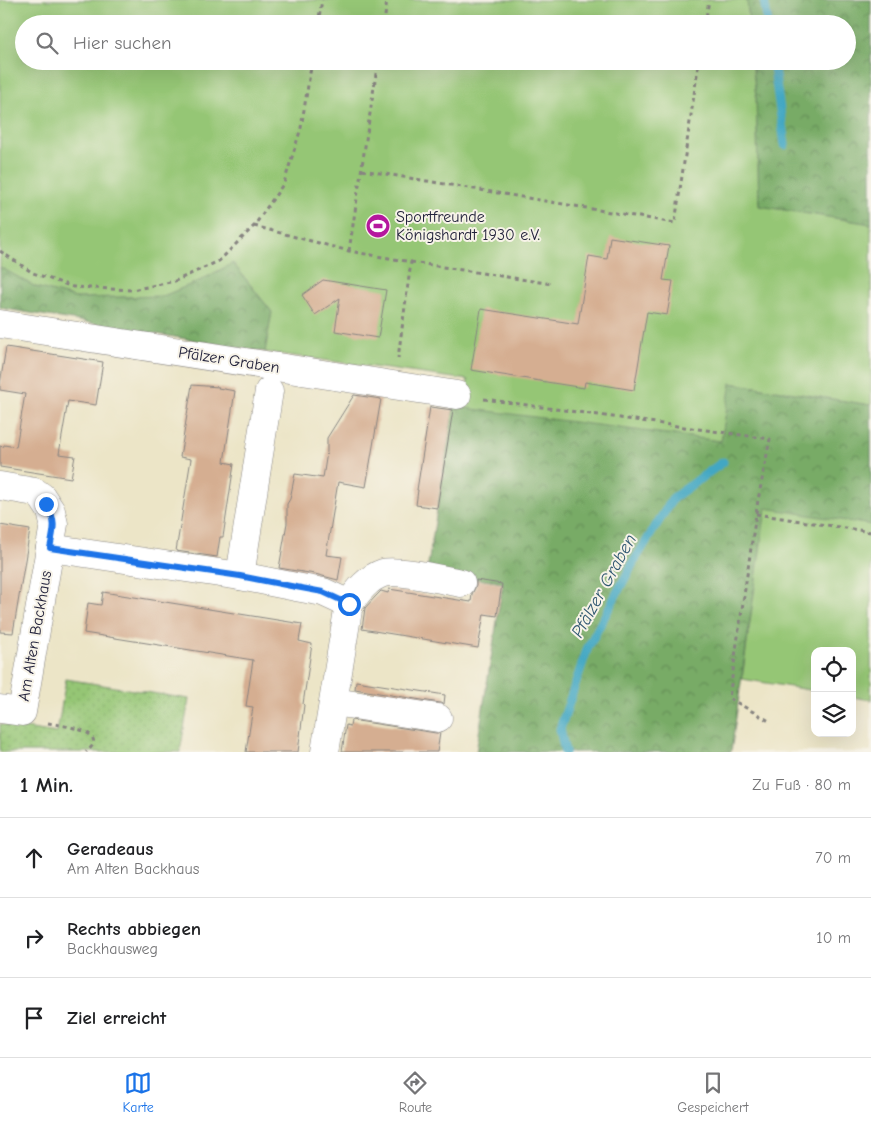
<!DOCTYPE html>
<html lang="de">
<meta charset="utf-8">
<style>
:root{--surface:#fff;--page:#f2f2f2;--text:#202124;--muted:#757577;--line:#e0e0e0;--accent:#1a73e8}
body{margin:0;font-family:"Comic Neue",sans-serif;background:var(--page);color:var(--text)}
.controls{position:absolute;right:15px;bottom:15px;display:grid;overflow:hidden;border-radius:10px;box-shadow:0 5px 20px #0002}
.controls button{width:45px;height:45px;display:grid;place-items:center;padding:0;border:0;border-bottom:1px solid var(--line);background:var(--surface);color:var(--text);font:25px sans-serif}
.stop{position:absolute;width:15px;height:15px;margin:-11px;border:4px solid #1a73e8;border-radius:50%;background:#fff}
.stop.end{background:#1a73e8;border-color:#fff;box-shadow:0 1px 5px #0008}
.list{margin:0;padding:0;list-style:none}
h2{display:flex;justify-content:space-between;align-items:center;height:65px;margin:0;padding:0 20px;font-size:21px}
h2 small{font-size:16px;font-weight:400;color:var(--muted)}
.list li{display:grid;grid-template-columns:32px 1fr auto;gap:15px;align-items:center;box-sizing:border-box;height:80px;padding:0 20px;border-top:1px solid var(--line)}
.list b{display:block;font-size:19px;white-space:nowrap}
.list p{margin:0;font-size:16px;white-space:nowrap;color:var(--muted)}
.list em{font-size:16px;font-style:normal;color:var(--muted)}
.icon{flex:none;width:28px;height:28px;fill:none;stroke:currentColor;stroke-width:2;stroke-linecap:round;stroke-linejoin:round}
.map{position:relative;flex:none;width:871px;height:752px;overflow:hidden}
.search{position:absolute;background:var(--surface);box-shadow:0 5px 20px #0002;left:15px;right:15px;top:15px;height:55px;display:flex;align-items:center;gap:12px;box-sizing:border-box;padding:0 18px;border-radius:28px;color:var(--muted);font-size:19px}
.sheet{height:305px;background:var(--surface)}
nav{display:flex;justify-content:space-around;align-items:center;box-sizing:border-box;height:70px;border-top:1px solid var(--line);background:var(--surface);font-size:14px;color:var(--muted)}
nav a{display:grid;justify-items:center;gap:2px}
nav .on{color:var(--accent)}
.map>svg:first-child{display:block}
.forest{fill:url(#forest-crowns);stroke:#4d6650}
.park{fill:url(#park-dots);stroke:#5c7458}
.garden{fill:#95c675;stroke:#5c7458}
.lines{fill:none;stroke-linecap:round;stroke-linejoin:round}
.stream{stroke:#43a7c3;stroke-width:9}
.building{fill:#d5ae91}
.minor-casing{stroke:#878481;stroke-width:29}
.path{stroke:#878481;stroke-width:3;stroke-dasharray:4 4;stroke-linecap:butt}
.minor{stroke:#fff;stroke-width:28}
.route{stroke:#1a73e8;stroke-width:6}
.labels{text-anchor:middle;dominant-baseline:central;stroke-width:4;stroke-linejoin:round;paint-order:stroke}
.poi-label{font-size:16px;fill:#22223b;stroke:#f7f3e8;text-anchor:start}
.street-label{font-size:16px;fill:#22223b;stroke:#f7f3e8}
.water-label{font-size:18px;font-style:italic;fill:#2f5771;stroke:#f7f3e8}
</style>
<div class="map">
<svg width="871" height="752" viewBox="0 0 871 752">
<defs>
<pattern id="forest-crowns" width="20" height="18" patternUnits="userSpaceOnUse" patternTransform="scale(1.25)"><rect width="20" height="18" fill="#78ab66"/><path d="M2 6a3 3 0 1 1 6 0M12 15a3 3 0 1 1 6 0" fill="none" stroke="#628b55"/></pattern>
<pattern id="park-dots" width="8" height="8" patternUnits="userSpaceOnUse" patternTransform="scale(1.25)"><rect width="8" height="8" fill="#95c675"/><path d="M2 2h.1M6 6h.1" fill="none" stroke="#80aa66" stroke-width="1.8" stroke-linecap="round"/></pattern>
</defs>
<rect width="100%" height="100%" fill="#f7f3e8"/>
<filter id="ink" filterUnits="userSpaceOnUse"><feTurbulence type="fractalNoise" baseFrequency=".02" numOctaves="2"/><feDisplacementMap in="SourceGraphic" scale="10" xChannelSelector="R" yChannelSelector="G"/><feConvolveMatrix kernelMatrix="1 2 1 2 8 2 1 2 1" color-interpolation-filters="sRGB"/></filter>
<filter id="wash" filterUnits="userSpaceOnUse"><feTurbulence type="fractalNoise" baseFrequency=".0096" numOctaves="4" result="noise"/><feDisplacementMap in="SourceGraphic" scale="20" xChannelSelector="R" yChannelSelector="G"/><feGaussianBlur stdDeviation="1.12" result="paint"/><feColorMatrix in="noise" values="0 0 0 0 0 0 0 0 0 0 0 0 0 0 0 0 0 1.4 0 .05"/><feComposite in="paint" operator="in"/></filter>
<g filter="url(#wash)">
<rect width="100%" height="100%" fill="#ece5c7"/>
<g class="forest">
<polygon points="747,0 871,0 871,224 759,206 756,98 752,61 847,61 847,24 749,24"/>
<polygon points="233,263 272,312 265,352 0,308 0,267 36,287 76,298 163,296 199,281"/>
<polygon points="730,383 871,405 871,525 766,509 731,752 476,752 503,583 427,571 454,406 721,441"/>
</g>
<polygon class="park" points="66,679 189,699 180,752 0,752 0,724 57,733"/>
<g class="garden">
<polygon points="0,0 747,0 749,24 24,24 24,61 752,61 756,98 759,206 871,224 871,405 731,383 721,441 465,408 468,380 265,352 272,312 233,263 199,281 163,296 76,298 36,287 0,267"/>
<polygon points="766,508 871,525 871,700 852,697 852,651 815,651 815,691 742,679"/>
</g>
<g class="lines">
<g class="stream">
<polyline points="764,0 768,24"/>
<polyline points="773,61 785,145"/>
<polyline points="565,752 560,729 588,647 633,563 673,498 723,462"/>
</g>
</g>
<g id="blocks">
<g class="building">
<polygon points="610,237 669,246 663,280 673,281 667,315 647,312 634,390 585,382 584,388 471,370 481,309 578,324 589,256 607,259"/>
<polygon points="323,280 386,290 378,338 335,331 340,298 315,315 302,295"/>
<polygon points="6,347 103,362 96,405 68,401 59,454 75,456 71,478 0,467 0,446 3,447 4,445 16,447 25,394 0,390 0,384"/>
<polygon points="192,385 219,387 218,388 235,391 224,462 234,464 223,537 220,537 217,557 176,551 191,459 180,457"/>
<polygon points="354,395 381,399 366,487 338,482 326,555 342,557 338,580 315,574 279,568 287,523 287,504 290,499 295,474 323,478 327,452 327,438"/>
<polygon points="430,407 453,410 437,508 416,505 418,490 417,490"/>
<polygon points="0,525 30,530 13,633 0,632"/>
<polygon points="476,580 502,584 497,616 484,614 478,648 362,629 365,608 375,597 381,591 388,593 389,589 471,602 472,594 476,586"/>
<polygon points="103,592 302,624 299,641 312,644 303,704 304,705 298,752 246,752 253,707 246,706 253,660 84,633 88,603 101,605"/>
<polygon points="356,681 445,695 444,704 440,703 355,689"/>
<polygon points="351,720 436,733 440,733 437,752 342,752 346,725 350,726"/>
</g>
</g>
</g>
<g filter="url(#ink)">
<use href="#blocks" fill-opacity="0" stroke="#878481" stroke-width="1"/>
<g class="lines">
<defs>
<g id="minor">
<polyline points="0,324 457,395"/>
<polyline points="0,486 35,492 42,497 51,511 54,524 50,548"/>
<polyline points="240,576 269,391"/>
<path d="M349 604C358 591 368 578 383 573 397 569 444 580 461 583"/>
<polyline points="334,702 438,718"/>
<polyline points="0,709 22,712 50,548 240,576 296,587 323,592 349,604 325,752"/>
</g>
</defs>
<use href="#minor" class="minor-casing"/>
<g class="path">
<polyline points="318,24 322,0"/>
<polyline points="384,24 387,0"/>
<polyline points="705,24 709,0"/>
<polyline points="362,170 675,223 699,61"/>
<polyline points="254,226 349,251 411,262 398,358"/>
<polyline points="0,251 33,273 73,287 132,290 175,281 219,261 254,226 284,183 301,128 312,61"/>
<polyline points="349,251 378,61"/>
<polyline points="411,262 552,284"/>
<polyline points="484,399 770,439 758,500 729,698 769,721"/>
<polyline points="756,514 871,532"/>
<path d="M48 723C58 725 102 729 92 746 90 749 88 750 86 752"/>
</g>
<use href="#minor" class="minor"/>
</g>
</g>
<g class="lines" filter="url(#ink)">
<path class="route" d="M46 504C57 520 54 530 50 548L240 576 296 587 323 592 349 604"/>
</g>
<defs>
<symbol id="stadium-disc" viewBox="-11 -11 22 22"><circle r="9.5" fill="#b5179e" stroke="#f7f3e8"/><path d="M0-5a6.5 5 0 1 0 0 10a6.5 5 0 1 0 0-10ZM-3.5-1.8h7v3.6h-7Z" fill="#fff"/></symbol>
</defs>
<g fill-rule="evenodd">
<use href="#stadium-disc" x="364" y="212" width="28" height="28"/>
</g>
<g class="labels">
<g class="poi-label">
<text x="396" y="217">Sportfreunde<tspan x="396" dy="18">Königshardt 1930 e.V.</tspan></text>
</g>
<g class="street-label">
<text transform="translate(229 360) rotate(9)">Pfälzer Graben</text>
<text transform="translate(35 636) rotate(-80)">Am Alten Backhaus</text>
</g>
<g class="water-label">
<text transform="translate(604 586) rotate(-61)">Pfälzer Graben</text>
</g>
</g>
</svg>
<div class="controls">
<button><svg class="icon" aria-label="locate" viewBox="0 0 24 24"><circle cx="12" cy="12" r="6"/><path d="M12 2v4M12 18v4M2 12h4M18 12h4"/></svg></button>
<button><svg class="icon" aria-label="layers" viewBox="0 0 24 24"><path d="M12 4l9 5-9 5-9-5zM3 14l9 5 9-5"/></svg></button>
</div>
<div class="stop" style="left:349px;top:604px"></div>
<div class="stop end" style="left:46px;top:504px"></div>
<div class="search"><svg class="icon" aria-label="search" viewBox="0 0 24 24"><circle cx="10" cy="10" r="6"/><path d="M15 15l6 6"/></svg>Hier suchen</div>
</div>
<section class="sheet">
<h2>1 Min.<small>Zu Fuß · 80 m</small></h2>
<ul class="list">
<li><svg class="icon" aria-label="ahead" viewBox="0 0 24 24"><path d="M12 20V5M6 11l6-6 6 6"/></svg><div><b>Geradeaus</b><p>Am Alten Backhaus</p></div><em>70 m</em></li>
<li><svg class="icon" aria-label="right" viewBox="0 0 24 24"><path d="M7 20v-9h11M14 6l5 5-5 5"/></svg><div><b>Rechts abbiegen</b><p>Backhausweg</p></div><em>10 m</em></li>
<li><svg class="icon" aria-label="arrive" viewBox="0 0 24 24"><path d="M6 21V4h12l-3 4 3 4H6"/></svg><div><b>Ziel erreicht</b></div></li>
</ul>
</section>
<nav>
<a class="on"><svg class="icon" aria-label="map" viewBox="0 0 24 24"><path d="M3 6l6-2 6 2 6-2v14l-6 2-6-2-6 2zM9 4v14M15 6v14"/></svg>Karte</a>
<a><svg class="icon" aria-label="directions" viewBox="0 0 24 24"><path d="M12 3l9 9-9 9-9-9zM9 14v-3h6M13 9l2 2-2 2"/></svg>Route</a>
<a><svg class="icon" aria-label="saved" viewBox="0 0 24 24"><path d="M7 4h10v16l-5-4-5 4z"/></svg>Gespeichert</a>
</nav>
